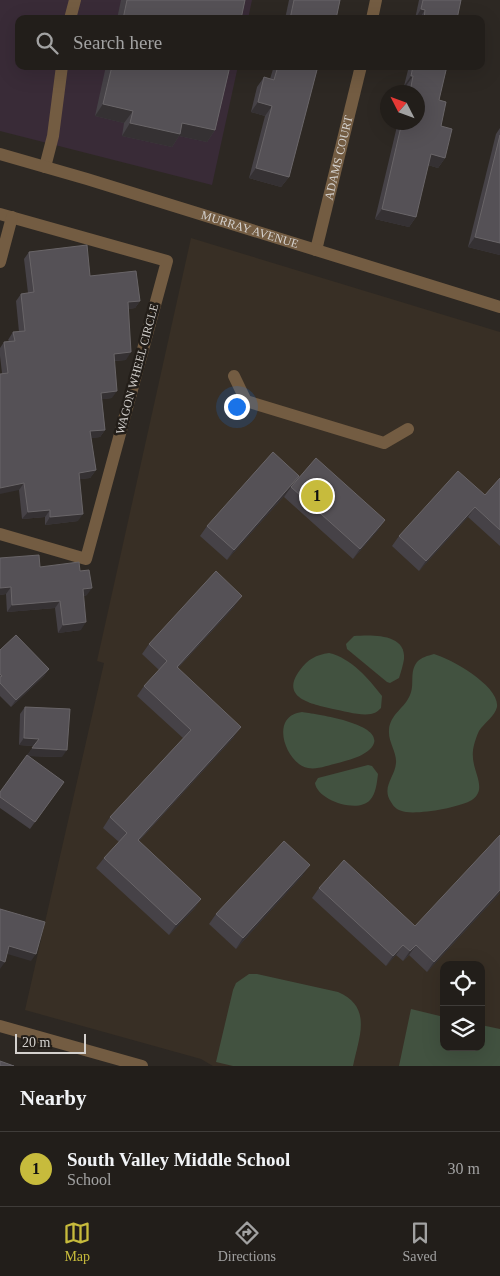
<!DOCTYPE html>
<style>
:root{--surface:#221e1a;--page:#2a2723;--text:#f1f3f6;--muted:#a2a2a2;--line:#3f3c39;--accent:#c7bb3c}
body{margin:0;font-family:"Times New Roman",serif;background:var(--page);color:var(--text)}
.controls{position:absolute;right:15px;bottom:15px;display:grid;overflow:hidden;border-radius:10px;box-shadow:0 5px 20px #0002}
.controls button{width:45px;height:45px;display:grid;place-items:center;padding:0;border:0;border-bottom:1px solid var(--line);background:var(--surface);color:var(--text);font:25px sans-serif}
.compass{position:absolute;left:380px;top:85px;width:45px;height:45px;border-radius:50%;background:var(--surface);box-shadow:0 5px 20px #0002;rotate:312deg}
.scale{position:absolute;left:15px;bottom:12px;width:71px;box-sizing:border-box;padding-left:5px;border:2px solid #d4d1ce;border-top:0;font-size:14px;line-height:18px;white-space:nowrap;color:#d4d1ce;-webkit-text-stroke:4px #231e19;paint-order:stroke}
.you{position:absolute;left:236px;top:406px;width:18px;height:18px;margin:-12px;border:4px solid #fff;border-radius:50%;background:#1a73e8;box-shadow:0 0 0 8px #1a73e833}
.badge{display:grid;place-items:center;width:32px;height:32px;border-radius:50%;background:var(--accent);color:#111;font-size:16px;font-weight:700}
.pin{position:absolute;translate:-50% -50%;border:2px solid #fff;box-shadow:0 1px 5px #0006}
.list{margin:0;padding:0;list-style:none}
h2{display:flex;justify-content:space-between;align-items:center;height:65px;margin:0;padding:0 20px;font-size:21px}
h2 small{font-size:16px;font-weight:400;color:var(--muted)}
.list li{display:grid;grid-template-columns:32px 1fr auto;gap:15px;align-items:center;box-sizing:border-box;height:75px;padding:0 20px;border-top:1px solid var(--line)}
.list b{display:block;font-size:19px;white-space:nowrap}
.list p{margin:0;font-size:16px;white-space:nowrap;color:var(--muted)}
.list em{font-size:16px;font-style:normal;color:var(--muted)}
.icon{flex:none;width:28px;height:28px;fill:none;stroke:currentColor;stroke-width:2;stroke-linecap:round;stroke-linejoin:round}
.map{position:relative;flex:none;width:500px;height:1066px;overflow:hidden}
.search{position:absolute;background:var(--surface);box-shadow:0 5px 20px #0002;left:15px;right:15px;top:15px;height:55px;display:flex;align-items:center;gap:12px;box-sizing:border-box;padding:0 18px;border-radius:10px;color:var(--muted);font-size:19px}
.sheet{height:140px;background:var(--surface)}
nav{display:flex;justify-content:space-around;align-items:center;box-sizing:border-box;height:70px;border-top:1px solid var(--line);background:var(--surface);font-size:14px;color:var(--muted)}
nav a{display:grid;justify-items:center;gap:2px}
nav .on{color:var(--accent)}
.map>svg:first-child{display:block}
.commercial{fill:#392b37}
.built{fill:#382f25;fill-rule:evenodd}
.green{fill:#425240}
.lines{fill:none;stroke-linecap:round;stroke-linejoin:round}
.service{stroke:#735c42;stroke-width:12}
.minor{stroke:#735c42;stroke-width:12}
.tertiary{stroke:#735c42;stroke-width:12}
.wall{fill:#464247}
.shaded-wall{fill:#353133}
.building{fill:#555156;stroke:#696568}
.labels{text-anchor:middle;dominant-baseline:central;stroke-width:5;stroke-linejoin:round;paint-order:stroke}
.street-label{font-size:12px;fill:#d4d1ce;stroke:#231e19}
</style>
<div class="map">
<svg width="500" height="1066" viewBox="0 0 500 1066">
<rect width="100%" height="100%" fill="#2d2823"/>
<polygon class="commercial" points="0,0 252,0 248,19 19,19 19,66 238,66 212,185 0,131"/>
<path class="built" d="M191 238 500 332V1066H213L201 1059 25 1010 104 663 97 661ZM444 965H481V1047H444Z"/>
<g class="green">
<path d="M354 636C371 635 406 633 404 659 403 665 401 672 399 678L390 683 387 682 347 649 346 644Z"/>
<path d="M329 653C351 658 369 679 382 696L381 708C378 711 376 713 371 714 360 716 344 711 333 709 312 704 279 698 300 670 308 659 316 655 329 653Z"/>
<path d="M434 654C451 659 500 686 497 707 495 716 484 723 479 731 477 735 475 741 474 745 469 764 481 777 479 790 478 795 474 799 470 801 456 808 421 814 406 812 399 811 394 808 391 802 381 787 395 777 396 763 397 752 388 742 389 730 390 714 405 708 410 695 415 685 409 672 417 662 422 657 427 656 434 654Z"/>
<path d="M302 712C316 714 380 723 374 743 370 755 349 760 338 763 329 765 317 770 308 768 291 765 277 736 286 721 290 715 295 713 302 712Z"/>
<path d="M368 765 372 766 378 774C377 782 376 794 370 800 358 814 317 800 315 783L318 778Z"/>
<path d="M249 974H257L338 992C373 1007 359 1037 353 1066H233L216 1062 233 990 236 983Z"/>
<polygon points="411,1009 444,1017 444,1047 481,1047 481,1025 500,1029 500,1066 399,1066"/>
</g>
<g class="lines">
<g class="service">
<polyline points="70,19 75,0"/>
<polyline points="45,167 53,136 62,66"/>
<polyline points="0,214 167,261 86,559 0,534"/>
<polyline points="0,262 12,217"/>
<polyline points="234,376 246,401 384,443 408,429"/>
</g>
<g class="minor">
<polyline points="372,19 376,0"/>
<path id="s1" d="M316 250 361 66"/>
<polyline points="0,1026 142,1066"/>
</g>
<path class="tertiary" id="s2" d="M0 154 87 179 500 307"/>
</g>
<g class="wall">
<polygon points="121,0 245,0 241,19 117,19"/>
<polygon points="289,0 340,0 336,19 285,19"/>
<polygon points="419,0 461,0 457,19 415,19"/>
<polygon points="106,66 230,66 215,130 207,142 179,136 172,147 122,136 124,123 95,116"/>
<polygon points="275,66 318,66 289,177 281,187 249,178 265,116 251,112 257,87 264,77 270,79 273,69"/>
<polygon points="409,66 447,66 439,100 441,126 445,158 438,168 428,165 416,217 409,227 375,219 398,122 418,122 418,92 405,92 406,86 404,86"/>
<polygon points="500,128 500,255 468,247 496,134"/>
<polygon points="29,252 90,276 140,301 135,308 128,309 126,360 114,361 112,398 102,399 105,430 100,437 91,438 96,470 90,478 79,479 78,521 45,525 45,517 22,519 19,490 2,373 0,356 0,348 4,342 9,341 8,340 13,332 19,332 16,301 21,294 28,293 24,259"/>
<polygon points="299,476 385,520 378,530 353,559 284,497 286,494 227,560 200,536 207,526"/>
<polygon points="500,478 500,546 468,517 419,571 392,546 399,536 485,495"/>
<polygon points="0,558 40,567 80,571 87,595 83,596 81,630 58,633 55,608 7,612 6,594 0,595"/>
<polygon points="235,606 178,668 234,737 139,841 201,899 194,909 169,935 96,868 104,858 119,842 103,828 110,817 183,738 137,696 144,686 159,670 142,654 149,644"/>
<polygon points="0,650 49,669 44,676 11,707 0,696"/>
<polygon points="25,707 62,757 28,756 64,782 30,829 0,808 0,792 34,746 19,745 20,714"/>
<polygon points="303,875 236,949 209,924 216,914"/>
<polygon points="319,888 415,926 500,893 427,972 409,955 403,961 396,955 386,966 312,898"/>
</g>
<g class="shaded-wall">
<polygon points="421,9 425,10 419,19 415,19"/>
<polygon points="411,76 413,76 406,86 404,86"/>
<polygon points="258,102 272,106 265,116 251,112"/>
<polygon points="103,104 133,111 124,123 95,116"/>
<polygon points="130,123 182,123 215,130 207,142 179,136 172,147 122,136"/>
<polygon points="431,154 445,158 438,168 424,164"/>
<polygon points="256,168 289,177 281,187 249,178"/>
<polygon points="382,209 416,217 409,227 375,219"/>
<polygon points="475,237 500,243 500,255 468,247"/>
<polygon points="140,301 135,308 123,310 128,302"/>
<polygon points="131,352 126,360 109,361 114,354"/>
<polygon points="117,391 112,398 96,400 101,393"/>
<polygon points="105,430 100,437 85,439 90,431"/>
<polygon points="96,470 90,478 73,480 79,473"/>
<polygon points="299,476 286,494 227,560 234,550"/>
<polygon points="24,483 19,490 0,494 0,488"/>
<polygon points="475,507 468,517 419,571 426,561"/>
<polygon points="50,510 45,517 22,519 28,512"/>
<polygon points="83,514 78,521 45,525 50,517"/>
<polygon points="385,520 378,530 353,559 360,549"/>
<polygon points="11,587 6,594 0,595 0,588"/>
<polygon points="92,588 87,595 78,597 83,589"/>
<polygon points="242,596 235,606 169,677 177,667"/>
<polygon points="60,601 55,608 7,612 12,605"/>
<polygon points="86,622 81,630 58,633 63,625"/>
<polygon points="49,669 44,676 11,707 16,700"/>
<polygon points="241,727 234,737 130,850 138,840"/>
<polygon points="24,738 39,739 34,746 19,745"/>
<polygon points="32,748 67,750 62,757 27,756"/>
<polygon points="310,865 303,875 236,949 243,938"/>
<polygon points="500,890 500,893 427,972 434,962"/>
<polygon points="201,899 194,909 169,935 176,925"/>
<polygon points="403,945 396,955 386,966 393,956"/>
<polygon points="416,945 409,955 403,961 410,951"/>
<polygon points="9,946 36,954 31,961 4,953"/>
<polygon points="0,960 5,962 0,969"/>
</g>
<g class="building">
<polygon points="127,0 245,0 241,19 123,19"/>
<polygon points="294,0 340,0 336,19 290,19"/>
<polygon points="423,0 461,0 457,19 424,19 425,10 421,9"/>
<polygon points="112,66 230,66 215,130 182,123 180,134 130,123 133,111 103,104"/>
<polygon points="278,66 318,66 289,177 256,168 272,106 258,102 264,77 274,80"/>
<polygon points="413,66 447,66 439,100 446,102 441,126 452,129 445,158 431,154 416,217 382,209 402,122 418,122 418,92 410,92 413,76 411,76"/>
<polygon points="500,135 500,243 475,237"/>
<polygon points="87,245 90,276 136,271 140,301 128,302 131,352 114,354 117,391 101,393 105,430 90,431 96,470 79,473 83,514 50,517 50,510 28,512 24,483 0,488 0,374 8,373 4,342 15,341 13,332 25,331 21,294 34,292 29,252"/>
<polygon points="273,452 299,476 234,550 207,526"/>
<polygon points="316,458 385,520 360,549 291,487"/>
<polygon points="458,471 485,495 500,478 500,530 475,507 426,561 399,536"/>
<polygon points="39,555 40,567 79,562 80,571 89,570 92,588 83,589 86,622 63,625 60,601 12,605 11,587 0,588 0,558"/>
<polygon points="216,571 242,596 177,667 241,727 138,840 201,899 176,925 104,858 127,833 110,817 191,730 144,686 167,661 149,644"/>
<polygon points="16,635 49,669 16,700 0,683 0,677 2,676 0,674 0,650"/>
<polygon points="25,707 70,709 67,750 32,748 39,739 24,738"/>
<polygon points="27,755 64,782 35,822 0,797 0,792"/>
<polygon points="500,835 500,890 434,962 416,945 410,951 403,945 393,956 319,888 344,860 415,926"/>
<polygon points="284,841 310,865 243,938 216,914"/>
<polygon points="0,909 45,922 36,954 9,946 5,962 0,960"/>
<polygon points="0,1061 14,1066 0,1066"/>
</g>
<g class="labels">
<g class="street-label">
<text stroke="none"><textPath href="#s1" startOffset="95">ADAMS COURT</textPath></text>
<text stroke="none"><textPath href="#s2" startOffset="261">MURRAY AVENUE</textPath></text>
<text transform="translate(137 369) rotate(-75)">WAGON WHEEL CIRCLE</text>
</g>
</g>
</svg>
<div class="controls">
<button><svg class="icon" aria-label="locate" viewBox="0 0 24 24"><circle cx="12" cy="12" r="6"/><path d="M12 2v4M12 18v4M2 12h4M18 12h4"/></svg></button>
<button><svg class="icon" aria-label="layers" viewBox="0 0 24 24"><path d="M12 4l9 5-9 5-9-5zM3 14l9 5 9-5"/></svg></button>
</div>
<svg class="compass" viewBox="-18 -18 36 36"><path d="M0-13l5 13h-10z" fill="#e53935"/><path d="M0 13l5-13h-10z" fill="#a2a2a2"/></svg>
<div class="scale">20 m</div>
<div class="you"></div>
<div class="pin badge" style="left:317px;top:496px">1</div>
<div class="search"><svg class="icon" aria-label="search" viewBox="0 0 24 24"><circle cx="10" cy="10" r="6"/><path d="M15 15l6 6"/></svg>Search here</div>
</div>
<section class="sheet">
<h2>Nearby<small></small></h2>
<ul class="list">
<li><span class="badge">1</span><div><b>South Valley Middle School</b><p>School</p></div><em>30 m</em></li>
</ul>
</section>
<nav>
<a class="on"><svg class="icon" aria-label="map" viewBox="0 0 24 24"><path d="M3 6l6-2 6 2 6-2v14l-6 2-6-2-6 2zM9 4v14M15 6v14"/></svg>Map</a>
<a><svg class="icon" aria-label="directions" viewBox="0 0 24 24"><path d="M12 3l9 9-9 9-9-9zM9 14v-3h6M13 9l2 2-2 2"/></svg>Directions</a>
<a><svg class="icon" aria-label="saved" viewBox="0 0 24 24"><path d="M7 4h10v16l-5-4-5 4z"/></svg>Saved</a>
</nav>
